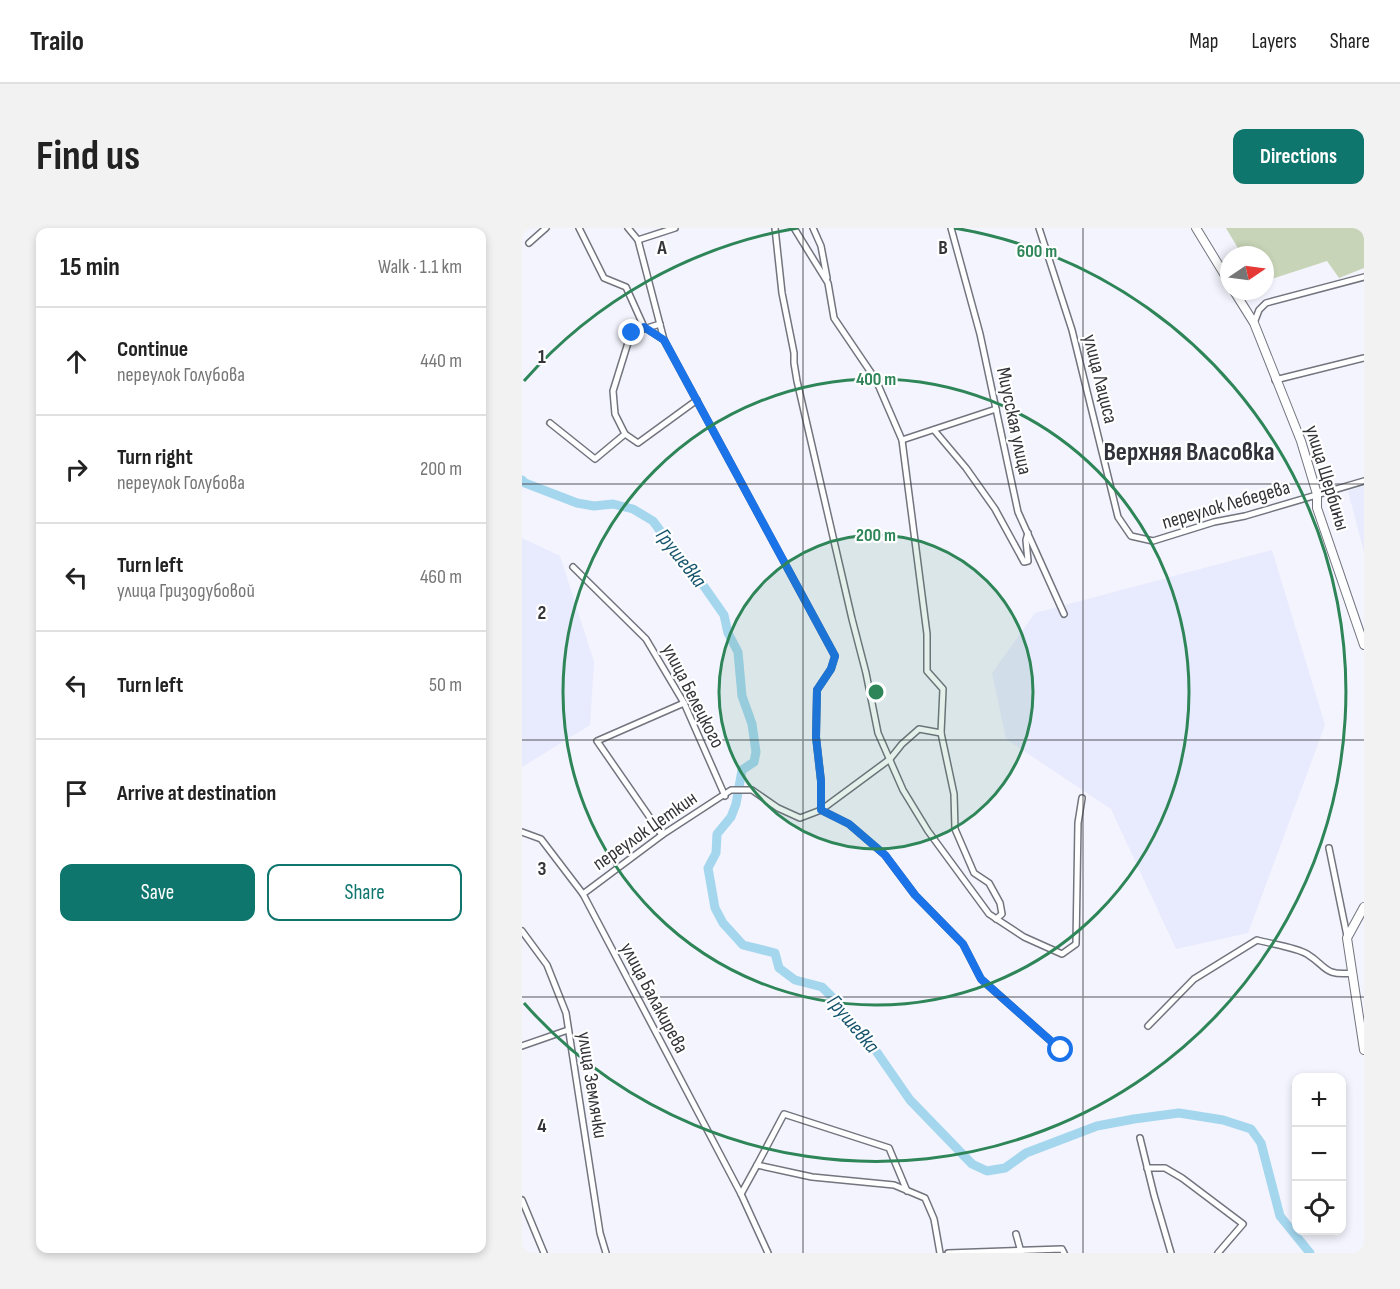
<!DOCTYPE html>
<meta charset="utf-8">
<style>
:root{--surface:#fff;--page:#f2f2f2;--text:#222;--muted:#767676;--line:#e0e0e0;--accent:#0f766e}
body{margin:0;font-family:"Sofia Sans Condensed",sans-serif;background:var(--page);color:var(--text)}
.controls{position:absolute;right:18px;bottom:18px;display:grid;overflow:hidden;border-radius:12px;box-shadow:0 3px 9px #0003}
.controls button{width:54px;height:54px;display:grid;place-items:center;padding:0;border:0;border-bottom:2px solid var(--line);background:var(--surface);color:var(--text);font:30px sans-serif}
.compass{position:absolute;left:698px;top:18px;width:54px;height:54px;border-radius:50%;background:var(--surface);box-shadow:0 3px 9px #0003;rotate:77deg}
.stop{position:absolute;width:18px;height:18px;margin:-14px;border:4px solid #1a73e8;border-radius:50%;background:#fff}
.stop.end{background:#1a73e8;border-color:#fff;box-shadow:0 2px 6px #0008}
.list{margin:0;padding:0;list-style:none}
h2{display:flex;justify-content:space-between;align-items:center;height:78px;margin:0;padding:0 24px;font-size:26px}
h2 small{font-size:20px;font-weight:400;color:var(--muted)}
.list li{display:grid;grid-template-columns:39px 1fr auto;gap:18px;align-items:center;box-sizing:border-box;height:108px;padding:0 24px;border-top:2px solid var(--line)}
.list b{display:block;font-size:22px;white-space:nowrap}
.list p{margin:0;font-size:20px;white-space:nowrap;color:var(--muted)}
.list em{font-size:20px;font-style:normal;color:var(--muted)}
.actions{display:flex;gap:12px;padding:18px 24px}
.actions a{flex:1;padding:14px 0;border:2px solid var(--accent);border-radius:12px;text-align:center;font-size:21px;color:var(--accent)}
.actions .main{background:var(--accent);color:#fff}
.icon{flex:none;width:33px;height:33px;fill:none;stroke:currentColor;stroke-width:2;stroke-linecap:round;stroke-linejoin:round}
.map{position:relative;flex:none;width:842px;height:1025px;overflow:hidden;border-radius:12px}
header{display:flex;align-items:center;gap:36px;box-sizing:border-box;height:84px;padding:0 30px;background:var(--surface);border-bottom:2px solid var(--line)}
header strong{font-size:28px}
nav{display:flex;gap:33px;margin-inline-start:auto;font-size:21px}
.intro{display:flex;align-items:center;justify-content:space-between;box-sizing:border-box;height:144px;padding:0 36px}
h1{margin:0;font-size:42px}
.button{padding:15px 27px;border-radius:12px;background:var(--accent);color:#fff;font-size:21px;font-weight:700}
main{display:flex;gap:36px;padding:0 36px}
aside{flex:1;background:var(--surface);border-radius:12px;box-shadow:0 3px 9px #0003}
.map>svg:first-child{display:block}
.built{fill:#e8eafd}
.green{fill:#c8d4b7}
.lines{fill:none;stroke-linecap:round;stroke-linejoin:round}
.river{stroke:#a4d6ee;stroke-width:9}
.street-casing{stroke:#72747e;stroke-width:8}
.secondary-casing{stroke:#72747e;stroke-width:10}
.street{stroke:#fff;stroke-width:5}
.secondary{stroke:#fff;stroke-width:8}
.route{stroke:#1a73e8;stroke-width:8}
.grid{fill:none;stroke:#343439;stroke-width:1.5;stroke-opacity:0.55}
.ring{fill:none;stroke:#2e8558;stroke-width:3}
.labels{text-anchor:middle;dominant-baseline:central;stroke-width:4.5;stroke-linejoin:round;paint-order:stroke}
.street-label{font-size:20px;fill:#343439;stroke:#fff}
.water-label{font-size:21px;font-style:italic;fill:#15546d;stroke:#fff}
.district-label{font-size:26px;font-weight:bold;fill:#31323a;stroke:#fff}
.grid-label{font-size:20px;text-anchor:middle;font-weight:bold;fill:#343439;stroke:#fff;stroke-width:4.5;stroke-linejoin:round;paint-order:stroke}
.centre{fill:#2e8558;stroke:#fff;stroke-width:3}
.ring-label{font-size:18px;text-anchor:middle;font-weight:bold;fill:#2e8558;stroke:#fff;stroke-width:4.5;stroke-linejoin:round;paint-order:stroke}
</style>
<header>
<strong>Trailo</strong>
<nav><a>Map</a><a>Layers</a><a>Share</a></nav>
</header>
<div class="intro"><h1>Find us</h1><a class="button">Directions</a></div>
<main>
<aside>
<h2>15 min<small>Walk · 1.1 km</small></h2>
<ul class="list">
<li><svg class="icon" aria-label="ahead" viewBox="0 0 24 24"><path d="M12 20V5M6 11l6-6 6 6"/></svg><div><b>Continue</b><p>переулок Голубова</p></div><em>440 m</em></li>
<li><svg class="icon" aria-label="right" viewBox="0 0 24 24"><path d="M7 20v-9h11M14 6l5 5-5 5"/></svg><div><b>Turn right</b><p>переулок Голубова</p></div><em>200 m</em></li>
<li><svg class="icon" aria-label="left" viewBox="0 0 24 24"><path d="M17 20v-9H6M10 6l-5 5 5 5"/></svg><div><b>Turn left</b><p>улица Гризодубовой</p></div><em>460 m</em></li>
<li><svg class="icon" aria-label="left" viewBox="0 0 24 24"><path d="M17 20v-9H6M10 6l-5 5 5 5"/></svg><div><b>Turn left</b></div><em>50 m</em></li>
<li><svg class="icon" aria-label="arrive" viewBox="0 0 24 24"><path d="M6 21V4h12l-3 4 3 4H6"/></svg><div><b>Arrive at destination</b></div></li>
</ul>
<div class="actions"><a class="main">Save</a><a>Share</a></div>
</aside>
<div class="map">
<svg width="842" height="1025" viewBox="0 0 842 1025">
<rect width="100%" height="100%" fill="#f3f4fd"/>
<g class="built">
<polygon points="842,258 842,324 826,263"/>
<polygon points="0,310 38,328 72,434 68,497 0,539"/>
<polygon points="750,322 803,497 726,705 654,721 589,581 484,511 470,445 513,385"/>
</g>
<polygon class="green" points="704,0 842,0 842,40 817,50 805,33 743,53 743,27 720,27"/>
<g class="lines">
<polyline class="river" points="0,252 3,255 55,275 72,278 91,276 111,281 131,293 150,319 159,336 174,347 202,387 206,405 216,424 220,468 230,496 234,524 232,534 220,542 214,576 209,589 195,606 194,625 186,640 193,680 201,695 221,717 253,725 257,740 273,752 300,759 313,772 319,787 345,810 388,872 450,936 465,943 483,940 504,925 575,898 612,891 657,885 701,892 729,901 739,915 758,988 788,1025"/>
<defs>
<g id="street">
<polyline points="57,0 82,50 104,59 122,99 142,112"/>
<polyline points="253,0 260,65 272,125 272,135 275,153 330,391 344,445 356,505 381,562 406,603 467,686 502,709 540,726 554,716 556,595 560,570"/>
<polyline points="272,0 306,55 312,90 354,152 380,212 405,406 405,443 421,461 419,505 432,566 433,601 452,645 467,655 478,675 480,686 474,691"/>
<polyline points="291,0 299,18 305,50"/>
<polyline points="429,0 458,106 496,284 542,386"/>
<polyline points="517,0 550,102 596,289 609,308 631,313 692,294 723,288 842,253"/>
<polyline points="116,12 153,0"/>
<polyline points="7,15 24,0"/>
<polyline points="732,95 737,82 744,75 842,49"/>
<polyline points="138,96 109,105 91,163 93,186 103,206 116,215 175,172"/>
<polyline points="753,152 842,130"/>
<polyline points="28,195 73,231 103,206"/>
<polyline points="412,202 444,240 473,281 502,334 506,333 504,312 506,305"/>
<polyline points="380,212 474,181"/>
<polyline points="51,339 124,411 162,475 203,568"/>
<polyline points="419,505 397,501 380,516 368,531 299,582 327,596 363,627 393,667 441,716 459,751 539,822"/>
<polyline points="0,604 19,611 61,666 219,966 246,1025"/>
<polyline points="140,607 75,513 162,475"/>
<polyline points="807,620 825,708"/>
<polyline points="61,666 140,607 209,562 230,562 256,580 278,590 299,582 299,553 294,509 295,462 309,441 313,428 142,112 116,12 106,0"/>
<polyline points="0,703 25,737 44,785 78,1005 84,1025"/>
<path d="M626 798 672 751 735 712C749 716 773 719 785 726 806 739 801 748 831 745"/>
<polyline points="0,818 46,802"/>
<polyline points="618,910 632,967 649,1025"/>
<polyline points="235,937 262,886 367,920 385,963"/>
<polyline points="625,940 643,940 660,950 721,996 696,1025"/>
<polyline points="219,966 235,937 290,949 372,957 403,970 412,991 418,1025"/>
<polyline points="0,972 22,1025"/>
<polyline points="494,1006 499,1024"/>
<polyline points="426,1025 540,1021 542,1025"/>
</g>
<g id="secondary">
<polyline points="674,0 707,54"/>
<polyline points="712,63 732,95 779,213 795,266 795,280 842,417"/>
<polyline points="842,679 825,710 842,822"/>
</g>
</defs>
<use href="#street" class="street-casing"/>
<use href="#secondary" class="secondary-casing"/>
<use href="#street" class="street"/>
<use href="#secondary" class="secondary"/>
</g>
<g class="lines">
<polyline class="route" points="110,105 122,99 142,112 313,428 309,441 295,462 294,509 299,553 299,582 327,596 363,627 393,667 441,716 459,751 539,822"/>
</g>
<path class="grid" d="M281 0V1025M561 0V1025M0 256H842M0 512H842M0 769H842"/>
<circle cx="354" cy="464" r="157" fill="#2e8558" fill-opacity=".12"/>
<g class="ring">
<circle cx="354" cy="464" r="157"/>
<circle cx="354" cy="464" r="313"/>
<path d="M2 153A470 470 0 0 1 276 0M432 0A470 470 0 1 1 2 775"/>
</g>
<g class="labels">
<g class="street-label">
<text transform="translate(578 151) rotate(76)">улица Лациса</text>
<text transform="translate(492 193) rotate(78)">Миусская улица</text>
<text transform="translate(805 250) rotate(73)">улица Щербины</text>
<text transform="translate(704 277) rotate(-16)">переулок Лебедева</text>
<text transform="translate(171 468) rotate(63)">улица Белецкого</text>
<text transform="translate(123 603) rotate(-35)">переулок Цеткин</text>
<text transform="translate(132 770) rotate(62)">улица Балакирева</text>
<text transform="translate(70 857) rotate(81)">улица Землячки</text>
</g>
<g class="water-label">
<text transform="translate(159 330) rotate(52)">Грушевка</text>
<text transform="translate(331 796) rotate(50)">Грушевка</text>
</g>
<g class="district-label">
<text x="667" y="224">Верхняя Власовка</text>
</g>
</g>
<g class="grid-label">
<text x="140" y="26">A</text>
<text x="421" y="26">B</text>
<text x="20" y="135">1</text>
<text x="20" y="391">2</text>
<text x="20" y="647">3</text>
<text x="20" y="904">4</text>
</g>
<circle cx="354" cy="464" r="9" class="centre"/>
<g class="ring-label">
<text x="515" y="29">600 m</text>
<text x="354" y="157">400 m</text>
<text x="354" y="313">200 m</text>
</g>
</svg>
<div class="controls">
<button>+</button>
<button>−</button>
<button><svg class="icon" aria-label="locate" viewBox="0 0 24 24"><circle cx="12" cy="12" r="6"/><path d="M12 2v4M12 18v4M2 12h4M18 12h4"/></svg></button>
</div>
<svg class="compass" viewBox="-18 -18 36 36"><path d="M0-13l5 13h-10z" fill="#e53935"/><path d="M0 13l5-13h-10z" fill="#767676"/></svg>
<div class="stop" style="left:539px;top:822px"></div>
<div class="stop end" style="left:110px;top:105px"></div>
</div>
</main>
